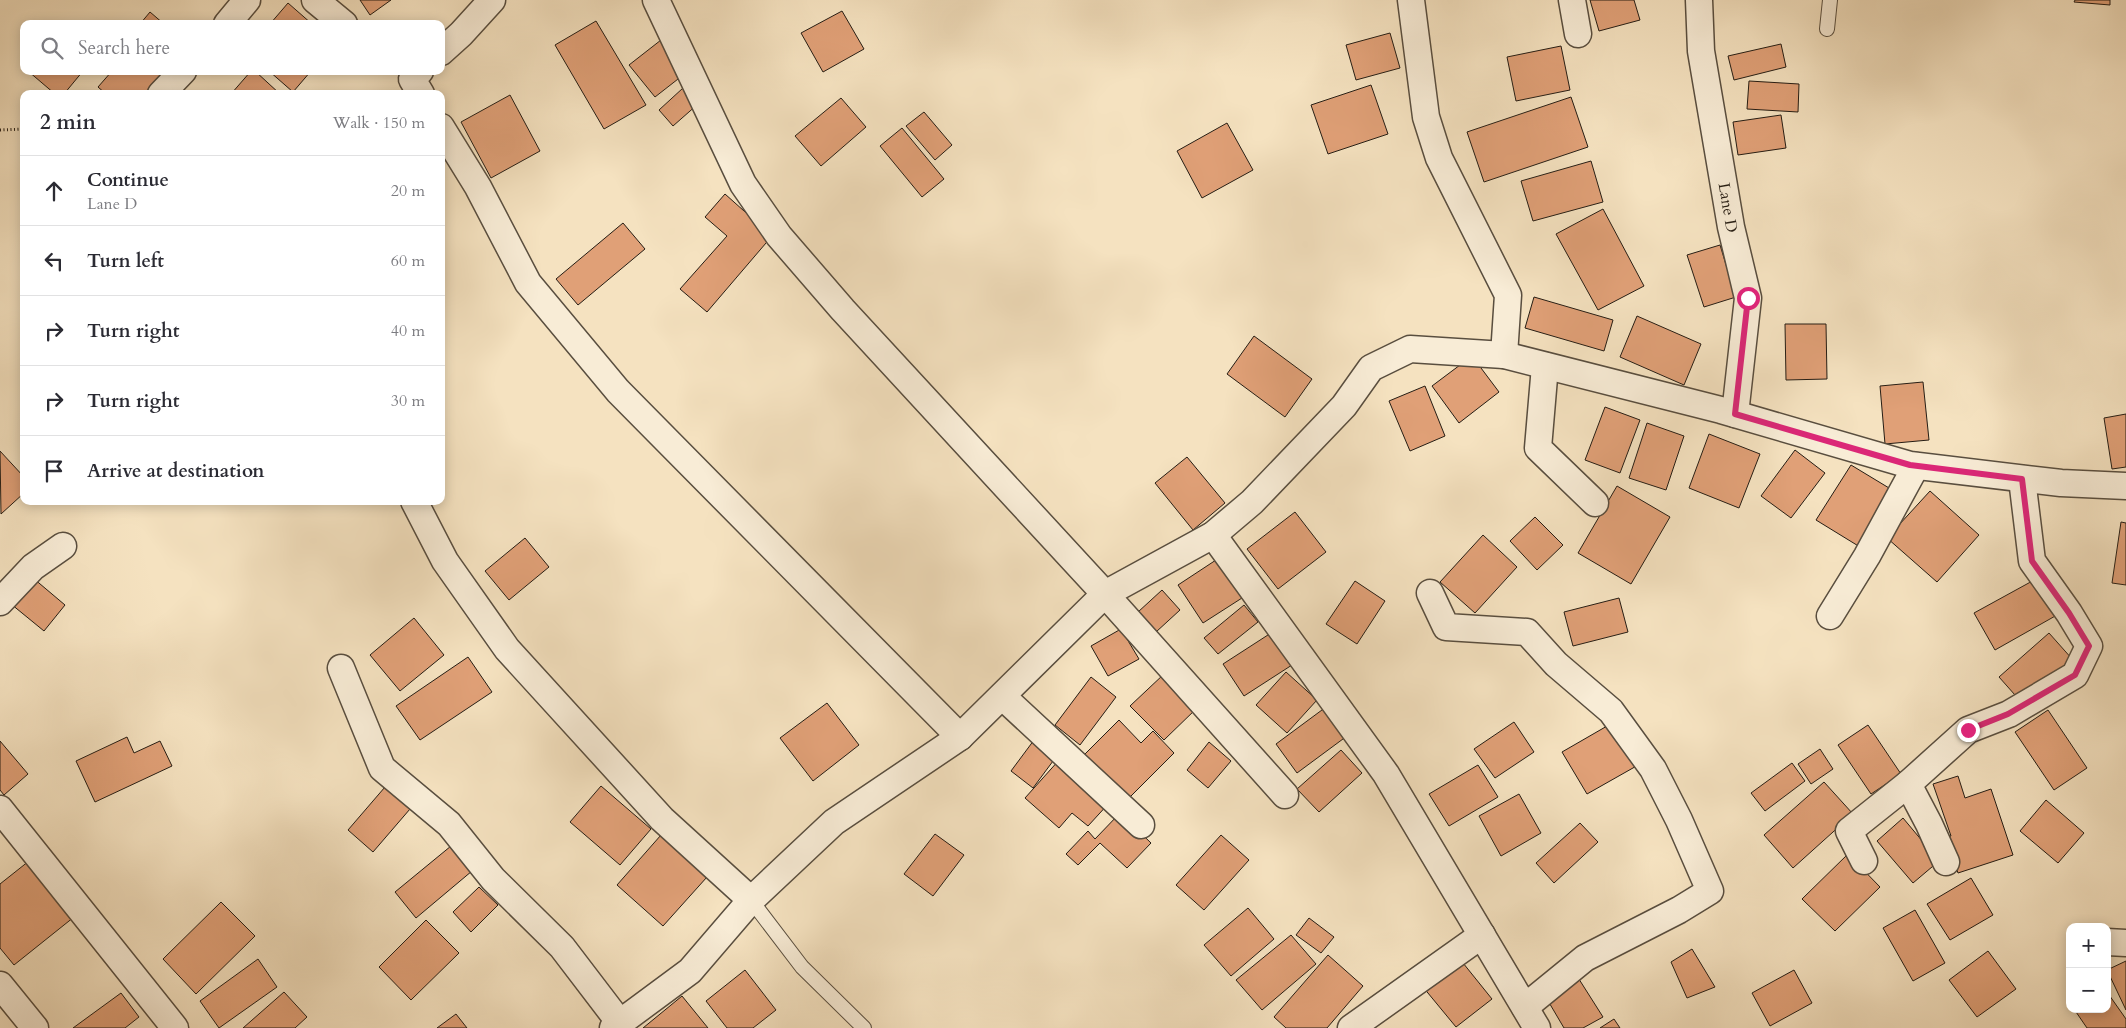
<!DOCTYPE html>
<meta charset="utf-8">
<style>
:root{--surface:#fff;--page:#f7f7f7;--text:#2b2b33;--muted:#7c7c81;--line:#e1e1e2}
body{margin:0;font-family:Cardo,serif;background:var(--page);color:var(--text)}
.controls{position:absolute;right:15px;bottom:15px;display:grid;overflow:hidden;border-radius:10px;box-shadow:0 2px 12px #0003}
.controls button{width:45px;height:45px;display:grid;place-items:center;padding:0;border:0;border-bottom:1px solid var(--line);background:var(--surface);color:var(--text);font:25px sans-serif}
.stop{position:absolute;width:15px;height:15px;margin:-11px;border:4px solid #db2777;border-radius:50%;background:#fff}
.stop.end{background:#db2777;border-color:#fff;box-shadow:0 1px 5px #0008}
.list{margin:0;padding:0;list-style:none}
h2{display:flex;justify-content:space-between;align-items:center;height:65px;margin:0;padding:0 20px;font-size:21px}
h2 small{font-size:16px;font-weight:400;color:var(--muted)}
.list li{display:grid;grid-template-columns:32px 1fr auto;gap:15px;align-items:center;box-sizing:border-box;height:70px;padding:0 20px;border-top:1px solid var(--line)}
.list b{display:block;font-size:19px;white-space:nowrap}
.list p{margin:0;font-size:16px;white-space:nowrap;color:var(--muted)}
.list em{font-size:16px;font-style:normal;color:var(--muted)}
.icon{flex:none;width:28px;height:28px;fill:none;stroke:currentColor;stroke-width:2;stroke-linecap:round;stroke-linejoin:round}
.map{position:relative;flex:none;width:2126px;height:1028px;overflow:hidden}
.search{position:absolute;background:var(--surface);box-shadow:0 2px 12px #0003;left:20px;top:20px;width:425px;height:55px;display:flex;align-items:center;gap:12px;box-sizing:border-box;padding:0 18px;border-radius:10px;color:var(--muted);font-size:19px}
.panel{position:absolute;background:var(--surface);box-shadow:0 2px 12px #0003;left:20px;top:90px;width:425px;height:415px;border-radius:10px}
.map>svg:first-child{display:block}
.building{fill:#e0a077;stroke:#251d14}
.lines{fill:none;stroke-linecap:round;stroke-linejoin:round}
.service-casing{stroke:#594e3f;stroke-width:16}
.minor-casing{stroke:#594e3f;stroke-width:29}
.path{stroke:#251d14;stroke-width:3;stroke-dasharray:1 2.5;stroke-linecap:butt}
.service{stroke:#f8ecd6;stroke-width:14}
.minor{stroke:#f8ecd6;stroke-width:26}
.route{stroke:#db2777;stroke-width:6}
.labels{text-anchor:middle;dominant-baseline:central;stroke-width:5;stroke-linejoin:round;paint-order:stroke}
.street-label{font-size:16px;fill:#251d14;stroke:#f8ecd6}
</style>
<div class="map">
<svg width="2126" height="1028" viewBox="0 0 2126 1028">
<rect width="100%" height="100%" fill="#f5e2c0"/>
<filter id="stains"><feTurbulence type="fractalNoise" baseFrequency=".004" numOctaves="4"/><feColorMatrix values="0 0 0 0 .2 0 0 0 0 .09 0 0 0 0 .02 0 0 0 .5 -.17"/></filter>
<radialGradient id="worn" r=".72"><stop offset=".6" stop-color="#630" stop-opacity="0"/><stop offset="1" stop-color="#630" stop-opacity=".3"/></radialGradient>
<g class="building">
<polygon points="360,0 391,0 370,15"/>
<polygon points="1590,0 1634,0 1640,20 1599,31"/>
<polygon points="2075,0 2110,0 2110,5 2074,2"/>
<polygon points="288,3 312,24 270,24"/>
<polygon points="842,11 864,49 823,72 801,33"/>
<polygon points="150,12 164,24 140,24"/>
<polygon points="596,21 646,105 604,129 555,45"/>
<polygon points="1390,33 1400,68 1356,80 1346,45"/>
<polygon points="661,40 687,72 655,97 629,65"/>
<polygon points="1781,44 1786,67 1734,80 1728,56"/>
<polygon points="1561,46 1570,90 1516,101 1507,57"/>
<polygon points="28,71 83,71 64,94 55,94"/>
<polygon points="112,71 155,71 162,78 149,94 106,94 98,87"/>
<polygon points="251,71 255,71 280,94 231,94"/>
<polygon points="269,71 311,71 293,92"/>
<polygon points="1749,81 1799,84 1798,112 1747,109"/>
<polygon points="1371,85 1388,134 1328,154 1311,105"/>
<polygon points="683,88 698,104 673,126 659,110"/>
<polygon points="510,95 540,151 491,178 461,122"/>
<polygon points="1571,97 1588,147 1484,182 1467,132"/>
<polygon points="841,98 866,127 821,166 795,136"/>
<polygon points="924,112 952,145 935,160 906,126"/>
<polygon points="1781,115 1786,148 1738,155 1733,122"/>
<polygon points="1227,123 1253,170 1202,198 1177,151"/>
<polygon points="902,128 944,179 922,197 880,146"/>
<polygon points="1591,161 1603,202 1533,221 1521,181"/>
<polygon points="725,194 772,236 707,312 680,289 727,236 705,217"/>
<polygon points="1603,209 1644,286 1598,310 1556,234"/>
<polygon points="623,223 645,249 578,305 556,279"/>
<polygon points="1720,245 1736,297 1704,307 1687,255"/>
<polygon points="1534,297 1613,320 1604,351 1525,328"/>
<polygon points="1637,316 1701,344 1684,385 1620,357"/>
<polygon points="1785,324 1826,324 1827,379 1786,380"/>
<polygon points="1254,336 1312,379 1285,417 1227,374"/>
<polygon points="1472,356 1499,392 1459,423 1432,386"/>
<polygon points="1923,382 1929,440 1885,444 1880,386"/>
<polygon points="1425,386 1445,436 1410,451 1389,401"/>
<polygon points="1605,407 1640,420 1620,473 1585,460"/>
<polygon points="2126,414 2126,467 2112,469 2104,418"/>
<polygon points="1647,423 1684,436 1666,490 1629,478"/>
<polygon points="1709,434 1760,454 1739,508 1689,488"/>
<polygon points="1795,450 1825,473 1791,518 1761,496"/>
<polygon points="0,451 24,477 24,493 1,514"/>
<polygon points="1187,457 1225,503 1193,530 1155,483"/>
<polygon points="1851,465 1894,491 1860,547 1816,520"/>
<polygon points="1617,486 1670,517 1631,584 1578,553"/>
<polygon points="1930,491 1979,535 1937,582 1887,538"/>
<polygon points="1295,512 1326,552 1278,589 1247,549"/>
<polygon points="1535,517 1563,545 1537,570 1510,541"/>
<polygon points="2121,522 2126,523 2126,585 2112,583"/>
<polygon points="1483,535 1517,567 1475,613 1440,582"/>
<polygon points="525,538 549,567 509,600 485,571"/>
<polygon points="1216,560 1242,598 1203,623 1178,585"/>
<polygon points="33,578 65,605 44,631 11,604"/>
<polygon points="2036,579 2057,615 1995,650 1974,613"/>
<polygon points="1355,581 1385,601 1357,644 1326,624"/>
<polygon points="1162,590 1180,610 1156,632 1138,612"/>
<polygon points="1619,598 1628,632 1573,646 1564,612"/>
<polygon points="1244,605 1258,622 1218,654 1204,638"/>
<polygon points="414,618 444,655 400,691 370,655"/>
<polygon points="1121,629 1139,659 1108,676 1091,646"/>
<polygon points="1271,633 1292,665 1244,696 1223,664"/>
<polygon points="2049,633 2073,660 2023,704 1999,677"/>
<polygon points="468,657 492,692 420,740 396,706"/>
<polygon points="1286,672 1317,700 1287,733 1256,705"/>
<polygon points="1164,674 1197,708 1164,740 1130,706"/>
<polygon points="1091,677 1116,697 1080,745 1055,725"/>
<polygon points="827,703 859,745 813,781 780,738"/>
<polygon points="1326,707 1347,736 1297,773 1276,744"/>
<polygon points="2048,710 2087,768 2054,790 2015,732"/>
<polygon points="1119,720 1141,743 1153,731 1174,753 1128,799 1084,755"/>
<polygon points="1514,722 1534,752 1495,778 1474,749"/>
<polygon points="1614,722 1640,764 1587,794 1562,752"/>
<polygon points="1868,725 1901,774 1871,794 1838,745"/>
<polygon points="1037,736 1059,753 1033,788 1011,771"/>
<polygon points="127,737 134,753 160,741 172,766 95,802 76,761"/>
<polygon points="0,741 28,774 4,795 0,790"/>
<polygon points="1209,742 1231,761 1208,788 1187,770"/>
<polygon points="1820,749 1833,769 1811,784 1798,764"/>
<polygon points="1341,750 1362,773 1319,812 1297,789"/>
<polygon points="1060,759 1110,802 1088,826 1072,813 1059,828 1025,798"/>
<polygon points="1792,763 1805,781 1765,811 1751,793"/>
<polygon points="1478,765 1498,797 1449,826 1429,794"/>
<polygon points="1958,776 1965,798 1991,789 2013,855 1958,873 1946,837 1951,836 1933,784"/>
<polygon points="1824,782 1853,814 1793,868 1764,835"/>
<polygon points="601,786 651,829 620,865 570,822"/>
<polygon points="385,787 410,809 373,852 348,830"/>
<polygon points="1519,794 1541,833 1501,856 1479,816"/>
<polygon points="2046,800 2084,833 2058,863 2020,831"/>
<polygon points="1120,813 1151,843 1127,868 1100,843 1078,865 1066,854 1088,831 1095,839"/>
<polygon points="1903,818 1939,861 1913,883 1877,841"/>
<polygon points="1580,823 1598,842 1554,883 1536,863"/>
<polygon points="935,834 964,855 933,896 904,874"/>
<polygon points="661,835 707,877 663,926 617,885"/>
<polygon points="1221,835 1249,860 1204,910 1176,885"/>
<polygon points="451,846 472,871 416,918 395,892"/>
<polygon points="1848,854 1880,887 1835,931 1802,899"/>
<polygon points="29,861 74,917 14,965 0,948 0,884"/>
<polygon points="1971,878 1993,915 1950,940 1927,904"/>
<polygon points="479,887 498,905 471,932 453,912"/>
<polygon points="221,902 255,936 196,994 163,959"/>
<polygon points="1248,908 1274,939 1231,976 1204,945"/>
<polygon points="1915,910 1945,963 1913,981 1883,928"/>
<polygon points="1309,918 1334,937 1321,953 1296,935"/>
<polygon points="426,920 459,953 411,1000 379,967"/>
<polygon points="1291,935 1316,964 1262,1010 1236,980"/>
<polygon points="1692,949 1715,987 1687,998 1671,962"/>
<polygon points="1988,951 2016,989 1977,1017 1949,980"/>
<polygon points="1328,955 1363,986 1327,1028 1286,1028 1274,1017"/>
<polygon points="1459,958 1492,999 1456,1027 1423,987"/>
<polygon points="258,959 277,987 219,1028 200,1001"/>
<polygon points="2126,961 2126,1010 2107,970"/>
<polygon points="745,970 776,1010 753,1028 727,1028 706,1001"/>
<polygon points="1794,970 1812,1003 1770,1026 1752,993"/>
<polygon points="1577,976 1603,1017 1583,1028 1564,1028 1544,994"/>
<polygon points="284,992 307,1017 295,1028 243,1028"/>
<polygon points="2107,992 2126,1019 2126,1028 2087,1028 2074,1009 2107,1009"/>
<polygon points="121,993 139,1017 125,1028 73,1028"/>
<polygon points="682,996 708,1028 643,1028"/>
<polygon points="456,1014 467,1028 437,1028"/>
<polygon points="1614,1019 1620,1028 1600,1028"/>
</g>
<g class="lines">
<defs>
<g id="service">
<polyline points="1827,29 1830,0"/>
<polyline points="751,900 802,967 864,1028"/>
</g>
<g id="minor">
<polyline points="315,0 344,24"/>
<polyline points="656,0 743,184 779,236 843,310 1105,594 1285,795"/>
<polyline points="1411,0 1426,117 1439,158 1508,295 1504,355"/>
<polyline points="1572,0 1578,34"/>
<path id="s1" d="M1699 0 1701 51 1731 227 1748 298 1735 414"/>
<polyline points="227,24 247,0"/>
<polyline points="441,52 461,34 492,0"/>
<polyline points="420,71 412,79 421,94"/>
<polyline points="161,94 183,71"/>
<polyline points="441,127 478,187 528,283 618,391 960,737"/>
<polyline points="1545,366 1538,448 1595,503"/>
<polyline points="414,501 445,561 507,649 662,819 751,900"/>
<polyline points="1213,535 1386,774 1537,1028"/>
<polyline points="1430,593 1446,627 1527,632 1556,664 1611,711 1653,769 1679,820 1710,891 1679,910 1585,958 1525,1007"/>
<polyline points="0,602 33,567 63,546"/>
<polyline points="1830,616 1867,556 1916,466"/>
<polyline points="341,668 382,768 449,824 493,879 562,947 620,1023"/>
<polyline points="1002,696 1141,825"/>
<polyline points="1908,784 1929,824 1946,862"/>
<polyline points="0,809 175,1028"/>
<polyline points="1864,861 1849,831 1908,784 1968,730 2009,714 2075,675 2089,646 2069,613 2032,561 2022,479"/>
<polyline points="2107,942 2126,943"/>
<polyline points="0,985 35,1028"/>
<polyline points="613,1028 690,971 751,900 834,822 960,737 1105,594 1213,535 1252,502 1344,406 1371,368 1410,349 1504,355 1721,410 1910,465 2061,483 2126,486"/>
<polyline points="1351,1028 1482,935"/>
</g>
</defs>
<use href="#service" class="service-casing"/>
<use href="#minor" class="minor-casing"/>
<polyline class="path" points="0,130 24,129"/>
<use href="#service" class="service"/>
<use href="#minor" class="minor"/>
</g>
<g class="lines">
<polyline class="route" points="1748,298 1735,414 1910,465 2022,479 2032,561 2069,613 2089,646 2075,675 2008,714 1968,730"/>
</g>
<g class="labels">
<g class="street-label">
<text stroke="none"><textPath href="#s1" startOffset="210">Lane D</textPath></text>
</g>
</g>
<rect width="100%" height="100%" filter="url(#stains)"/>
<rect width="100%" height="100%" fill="url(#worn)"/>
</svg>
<div class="controls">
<button>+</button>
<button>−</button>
</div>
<div class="stop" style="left:1748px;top:298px"></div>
<div class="stop end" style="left:1968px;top:730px"></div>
<div class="search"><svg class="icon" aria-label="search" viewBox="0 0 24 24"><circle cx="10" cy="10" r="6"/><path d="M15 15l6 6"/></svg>Search here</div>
<section class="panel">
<h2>2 min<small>Walk · 150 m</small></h2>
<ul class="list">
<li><svg class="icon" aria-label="ahead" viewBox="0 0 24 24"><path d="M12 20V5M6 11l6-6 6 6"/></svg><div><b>Continue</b><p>Lane D</p></div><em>20 m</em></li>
<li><svg class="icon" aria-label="left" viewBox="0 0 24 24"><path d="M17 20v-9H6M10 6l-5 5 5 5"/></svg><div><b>Turn left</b></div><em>60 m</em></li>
<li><svg class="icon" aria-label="right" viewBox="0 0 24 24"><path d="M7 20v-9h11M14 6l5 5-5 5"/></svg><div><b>Turn right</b></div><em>40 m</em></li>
<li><svg class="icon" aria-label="right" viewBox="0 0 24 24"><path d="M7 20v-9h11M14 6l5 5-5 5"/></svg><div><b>Turn right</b></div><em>30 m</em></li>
<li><svg class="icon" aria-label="arrive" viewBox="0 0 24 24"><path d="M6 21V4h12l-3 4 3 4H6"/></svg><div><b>Arrive at destination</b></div></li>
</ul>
</section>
</div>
